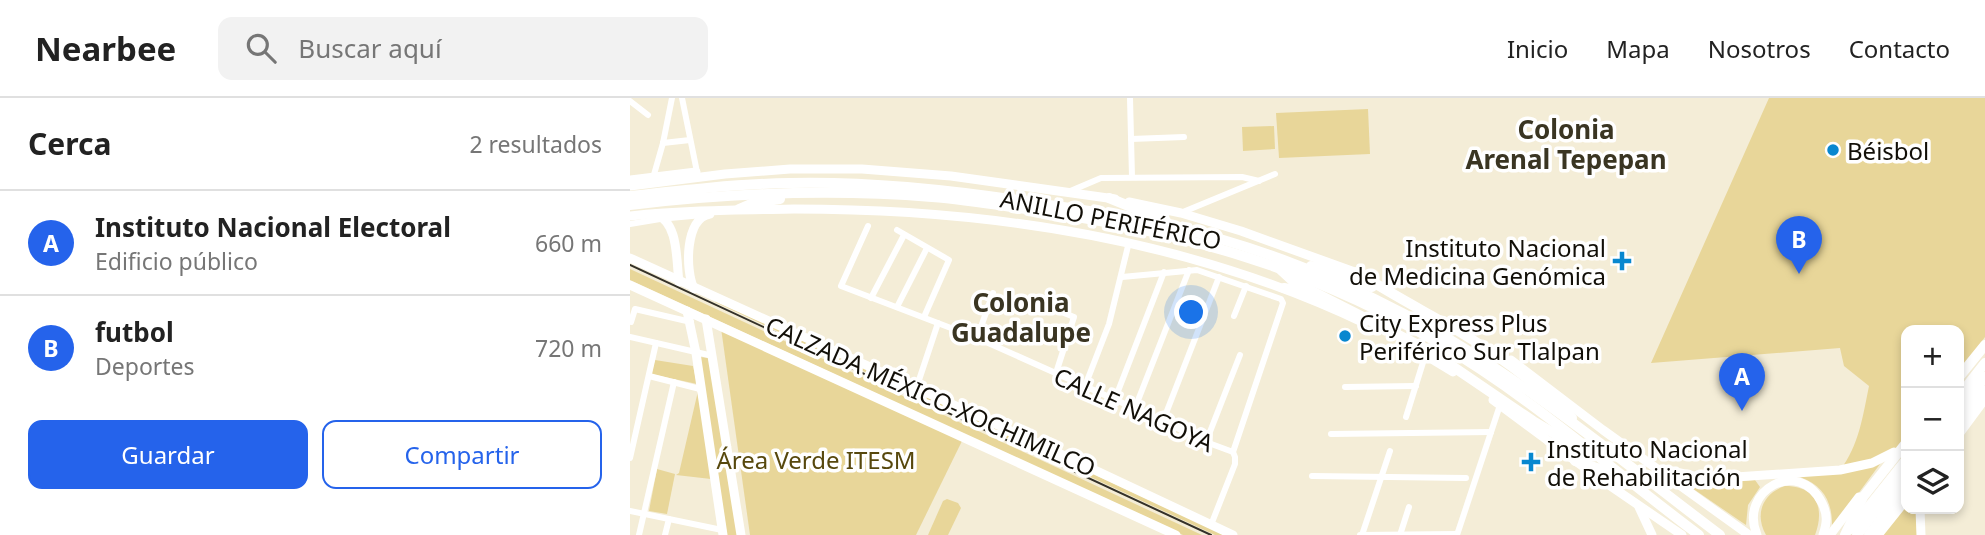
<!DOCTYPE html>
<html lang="es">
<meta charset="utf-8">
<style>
:root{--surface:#fff;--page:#f2f2f2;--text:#222;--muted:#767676;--line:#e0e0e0;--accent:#2563eb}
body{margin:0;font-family:"Noto Sans",sans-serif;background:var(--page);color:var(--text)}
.controls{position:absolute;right:21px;bottom:21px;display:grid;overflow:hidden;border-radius:14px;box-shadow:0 4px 10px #0003}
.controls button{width:63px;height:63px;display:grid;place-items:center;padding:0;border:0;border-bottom:2px solid var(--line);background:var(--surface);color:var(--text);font:35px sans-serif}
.you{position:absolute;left:562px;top:215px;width:24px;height:24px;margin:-18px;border:5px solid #fff;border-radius:50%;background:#1a73e8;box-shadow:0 0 0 10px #1a73e833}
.badge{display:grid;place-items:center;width:46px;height:46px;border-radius:50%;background:var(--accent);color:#fff;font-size:23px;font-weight:700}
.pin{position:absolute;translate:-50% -58px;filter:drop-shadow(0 2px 4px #0008)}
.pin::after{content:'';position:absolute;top:37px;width:24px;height:21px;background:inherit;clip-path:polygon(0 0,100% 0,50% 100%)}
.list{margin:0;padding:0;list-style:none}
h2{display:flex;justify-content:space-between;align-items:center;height:91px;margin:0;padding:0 28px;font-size:30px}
h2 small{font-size:23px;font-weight:400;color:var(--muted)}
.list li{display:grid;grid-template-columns:46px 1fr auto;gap:21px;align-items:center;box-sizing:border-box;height:105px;padding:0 28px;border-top:2px solid var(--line)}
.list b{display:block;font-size:26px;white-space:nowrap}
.list p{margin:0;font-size:23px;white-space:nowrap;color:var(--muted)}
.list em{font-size:23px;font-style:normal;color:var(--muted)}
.actions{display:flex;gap:14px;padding:21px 28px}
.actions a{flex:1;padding:16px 0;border:2px solid var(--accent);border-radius:14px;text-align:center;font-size:24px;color:var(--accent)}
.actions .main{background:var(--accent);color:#fff}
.icon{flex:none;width:38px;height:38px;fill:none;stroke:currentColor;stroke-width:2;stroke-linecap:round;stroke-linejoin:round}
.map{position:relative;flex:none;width:1355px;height:437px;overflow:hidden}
header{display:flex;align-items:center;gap:42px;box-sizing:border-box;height:98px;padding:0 35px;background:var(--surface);border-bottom:2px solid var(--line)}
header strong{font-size:33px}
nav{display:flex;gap:38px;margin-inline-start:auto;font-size:24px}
.search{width:490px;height:63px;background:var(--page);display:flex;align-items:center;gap:18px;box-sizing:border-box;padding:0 24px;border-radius:14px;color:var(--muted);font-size:26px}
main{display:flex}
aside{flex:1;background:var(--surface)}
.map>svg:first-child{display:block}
.green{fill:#e8d699}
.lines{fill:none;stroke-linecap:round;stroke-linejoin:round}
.street{stroke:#fff;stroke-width:6}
.secondary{stroke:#fff;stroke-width:9}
.highway{stroke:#fff;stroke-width:10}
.tram{stroke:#343128;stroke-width:2}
.poi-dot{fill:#0887cf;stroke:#fff;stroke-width:2.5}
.labels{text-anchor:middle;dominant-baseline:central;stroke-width:7;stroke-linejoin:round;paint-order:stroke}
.poi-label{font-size:24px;fill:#120f08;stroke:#fff;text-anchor:start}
.street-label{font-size:24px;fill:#120f08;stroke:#fff}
.park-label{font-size:24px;fill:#57480d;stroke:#fff}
.neighbourhood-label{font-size:26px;font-weight:bold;fill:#3a3522;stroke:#fff}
</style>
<header>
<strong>Nearbee</strong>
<div class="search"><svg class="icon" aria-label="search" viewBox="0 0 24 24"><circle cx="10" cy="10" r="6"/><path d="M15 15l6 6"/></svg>Buscar aquí</div>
<nav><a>Inicio</a><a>Mapa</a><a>Nosotros</a><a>Contacto</a></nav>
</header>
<main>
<aside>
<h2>Cerca<small>2 resultados</small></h2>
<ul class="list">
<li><span class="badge">A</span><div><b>Instituto Nacional Electoral</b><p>Edificio público</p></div><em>660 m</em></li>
<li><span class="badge">B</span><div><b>futbol</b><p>Deportes</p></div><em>720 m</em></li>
</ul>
<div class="actions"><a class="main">Guardar</a><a>Compartir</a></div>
</aside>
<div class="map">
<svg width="1355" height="437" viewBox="0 0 1355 437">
<rect width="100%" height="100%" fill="#f4edd7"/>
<g class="green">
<path d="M1139 0H1355V239L1329 274V232H1276V340L1264 354 1210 372C1229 348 1233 317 1239 288L1214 268 1210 250 1021 265Z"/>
<polygon points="738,11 740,56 649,60 646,15"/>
<polygon points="644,28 645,51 613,53 612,29"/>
<polygon points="0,171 572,437 553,437 0,182"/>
<polygon points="86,202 595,437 585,437 85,204"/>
<polygon points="91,230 332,343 286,437 120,437"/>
<polygon points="70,259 79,260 109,437 97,437"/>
<polygon points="25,262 63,268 67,286 21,276"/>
<polygon points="68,293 81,381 46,377 49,375"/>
<path d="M1253 362 1202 431C1203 406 1195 388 1170 379Z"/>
<polygon points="27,371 45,376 37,416 19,413"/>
<polygon points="1043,377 1080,385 1125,382 1130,389 1118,407 1116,427"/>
<path d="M1155 388C1187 388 1195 411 1185 437H1136C1124 416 1133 395 1155 388Z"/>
<polygon points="317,401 328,405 331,410 318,437 298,437 313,403"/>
<polygon points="1276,404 1276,411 1286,411 1287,437 1248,437"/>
</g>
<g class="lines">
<g class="street">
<polyline points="52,0 67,74"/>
<polyline points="500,0 502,79"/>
<polyline points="0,3 18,17"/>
<polyline points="501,41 554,39"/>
<polyline points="33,45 60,42"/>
<polyline points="23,80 33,45 42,0"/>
<polyline points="438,94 471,80 612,79 629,83"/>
<polyline points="553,114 645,76"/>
<polyline points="40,120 73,117"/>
<polyline points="0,126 30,121"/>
<polyline points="238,128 211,188 347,240 533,323 576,344 603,354"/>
<polyline points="267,132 319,162 294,219"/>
<polyline points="492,179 567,172 651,201 653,205 603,354 605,359 605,366 581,427"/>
<polyline points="241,200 274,137"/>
<polyline points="402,202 444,219 426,275"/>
<polyline points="360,204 383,211"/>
<polyline points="267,209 297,150"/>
<polyline points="604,218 616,188"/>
<polyline points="1,224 5,211 61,224"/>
<polyline points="0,239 83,258"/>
<polyline points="347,240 363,195"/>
<polyline points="19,278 70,291"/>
<polyline points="455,288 479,226 499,144"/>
<polyline points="715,289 786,288"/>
<polyline points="286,291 308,225"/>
<polyline points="485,301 534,174"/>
<polyline points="505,310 559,172"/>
<polyline points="776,319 795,258"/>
<polyline points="533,323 589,179"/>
<polyline points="701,336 861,334"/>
<polyline points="576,344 610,257"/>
<polyline points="0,360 26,245"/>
<polyline points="682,378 836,380"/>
<polyline points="0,413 92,432"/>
<polyline points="9,437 44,284"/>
<polyline points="35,437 39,421"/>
<polyline points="730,437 827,436"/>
<polyline points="732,437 760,353"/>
<polyline points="770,437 779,409"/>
<polyline points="827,437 870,307"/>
</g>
<g class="secondary">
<polyline points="0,82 66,74"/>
<polyline points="0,88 95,76 160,71 232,71 321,78 485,101"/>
<polyline points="499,104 551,115 611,133 733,177"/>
<path d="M25 116C49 124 46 162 49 184"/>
<path d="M0 118C55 112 109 112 164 111 359 111 556 140 734 225"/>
<polyline points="0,160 401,342 603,437"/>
<polyline points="0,187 546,437"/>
<path d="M64 191C55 172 55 120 80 116"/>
<polyline points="57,213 66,255 93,437"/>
<polyline points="76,221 111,437"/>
<polyline points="775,245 823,274"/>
<polyline points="881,262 973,332 1119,437"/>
<polyline points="863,302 963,376 1052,437"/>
<polyline points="1329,336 1355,301"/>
<polyline points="1033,371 1076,381 1210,372 1242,365 1264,354"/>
<polyline points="1009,409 1022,437"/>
<polyline points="1290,411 1291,437"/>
<path d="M1127 437C1108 392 1169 359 1192 405 1198 417 1197 425 1193 437"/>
<polyline points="1200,437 1229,399"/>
<polyline points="1248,437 1276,402"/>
</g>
<g class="highway">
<path d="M0 98C53 92 106 86 160 85 247 83 333 93 419 107 462 113 505 120 548 130 625 148 704 179 774 216 888 276 988 360 1090 437"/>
<polyline points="479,100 536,123"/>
<path d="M0 107C100 95 201 91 302 99 341 102 379 109 417 114 559 136 682 171 807 244 901 299 982 372 1069 437"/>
<polyline points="109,111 123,105 150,101"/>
<polyline points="681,168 702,173 742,189"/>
<polyline points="651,172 664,184 800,253 903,323 949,350"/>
<path d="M727 174C759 195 792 212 825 231 867 256 908 286 942 320"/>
<polyline points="654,190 675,194"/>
<polyline points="1329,279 1355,247"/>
<polyline points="1329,298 1355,265"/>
<polyline points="1329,313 1355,279"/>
<polyline points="1329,325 1355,293"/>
<polyline points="945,363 986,376"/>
<polyline points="1221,431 1276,362"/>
<polyline points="1215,437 1233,399 1276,345"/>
<polyline points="1227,437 1276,375"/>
<polyline points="1239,437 1276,388"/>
</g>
<polyline class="tram" points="0,167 581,437"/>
</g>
<g class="poi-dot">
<circle cx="1203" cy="52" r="7"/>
<path d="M988.5 152.5h7v7h7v7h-7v7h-7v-7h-7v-7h7z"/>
<circle cx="715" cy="238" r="7"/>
<path d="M897.5 353.5h7v7h7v7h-7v7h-7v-7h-7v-7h7z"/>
</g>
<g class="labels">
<g class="poi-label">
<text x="1217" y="52">Béisbol</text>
<text x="976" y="149" text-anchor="end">Instituto Nacional<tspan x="976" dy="28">de Medicina Genómica</tspan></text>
<text x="729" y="224">City Express Plus<tspan x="729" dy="28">Periférico Sur Tlalpan</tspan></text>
<text x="917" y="350">Instituto Nacional<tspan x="917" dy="28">de Rehabilitación</tspan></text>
</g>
<g class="street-label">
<text transform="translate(481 121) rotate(11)">ANILLO PERIFÉRICO</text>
<text transform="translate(301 298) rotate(24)">CALZADA MÉXICO-XOCHIMILCO</text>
<text transform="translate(504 311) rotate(24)">CALLE NAGOYA</text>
</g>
<g class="park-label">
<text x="186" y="361">Área Verde ITESM</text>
</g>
<g class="neighbourhood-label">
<text x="936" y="31">Colonia<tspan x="936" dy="30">Arenal Tepepan</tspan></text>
<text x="391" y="204">Colonia<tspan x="391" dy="30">Guadalupe</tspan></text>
</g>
</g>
</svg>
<div class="controls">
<button>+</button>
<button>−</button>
<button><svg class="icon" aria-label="layers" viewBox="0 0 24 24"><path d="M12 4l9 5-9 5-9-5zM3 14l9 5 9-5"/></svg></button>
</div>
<div class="you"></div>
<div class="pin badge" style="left:1112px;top:313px">A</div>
<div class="pin badge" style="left:1169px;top:176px">B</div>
</div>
</main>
